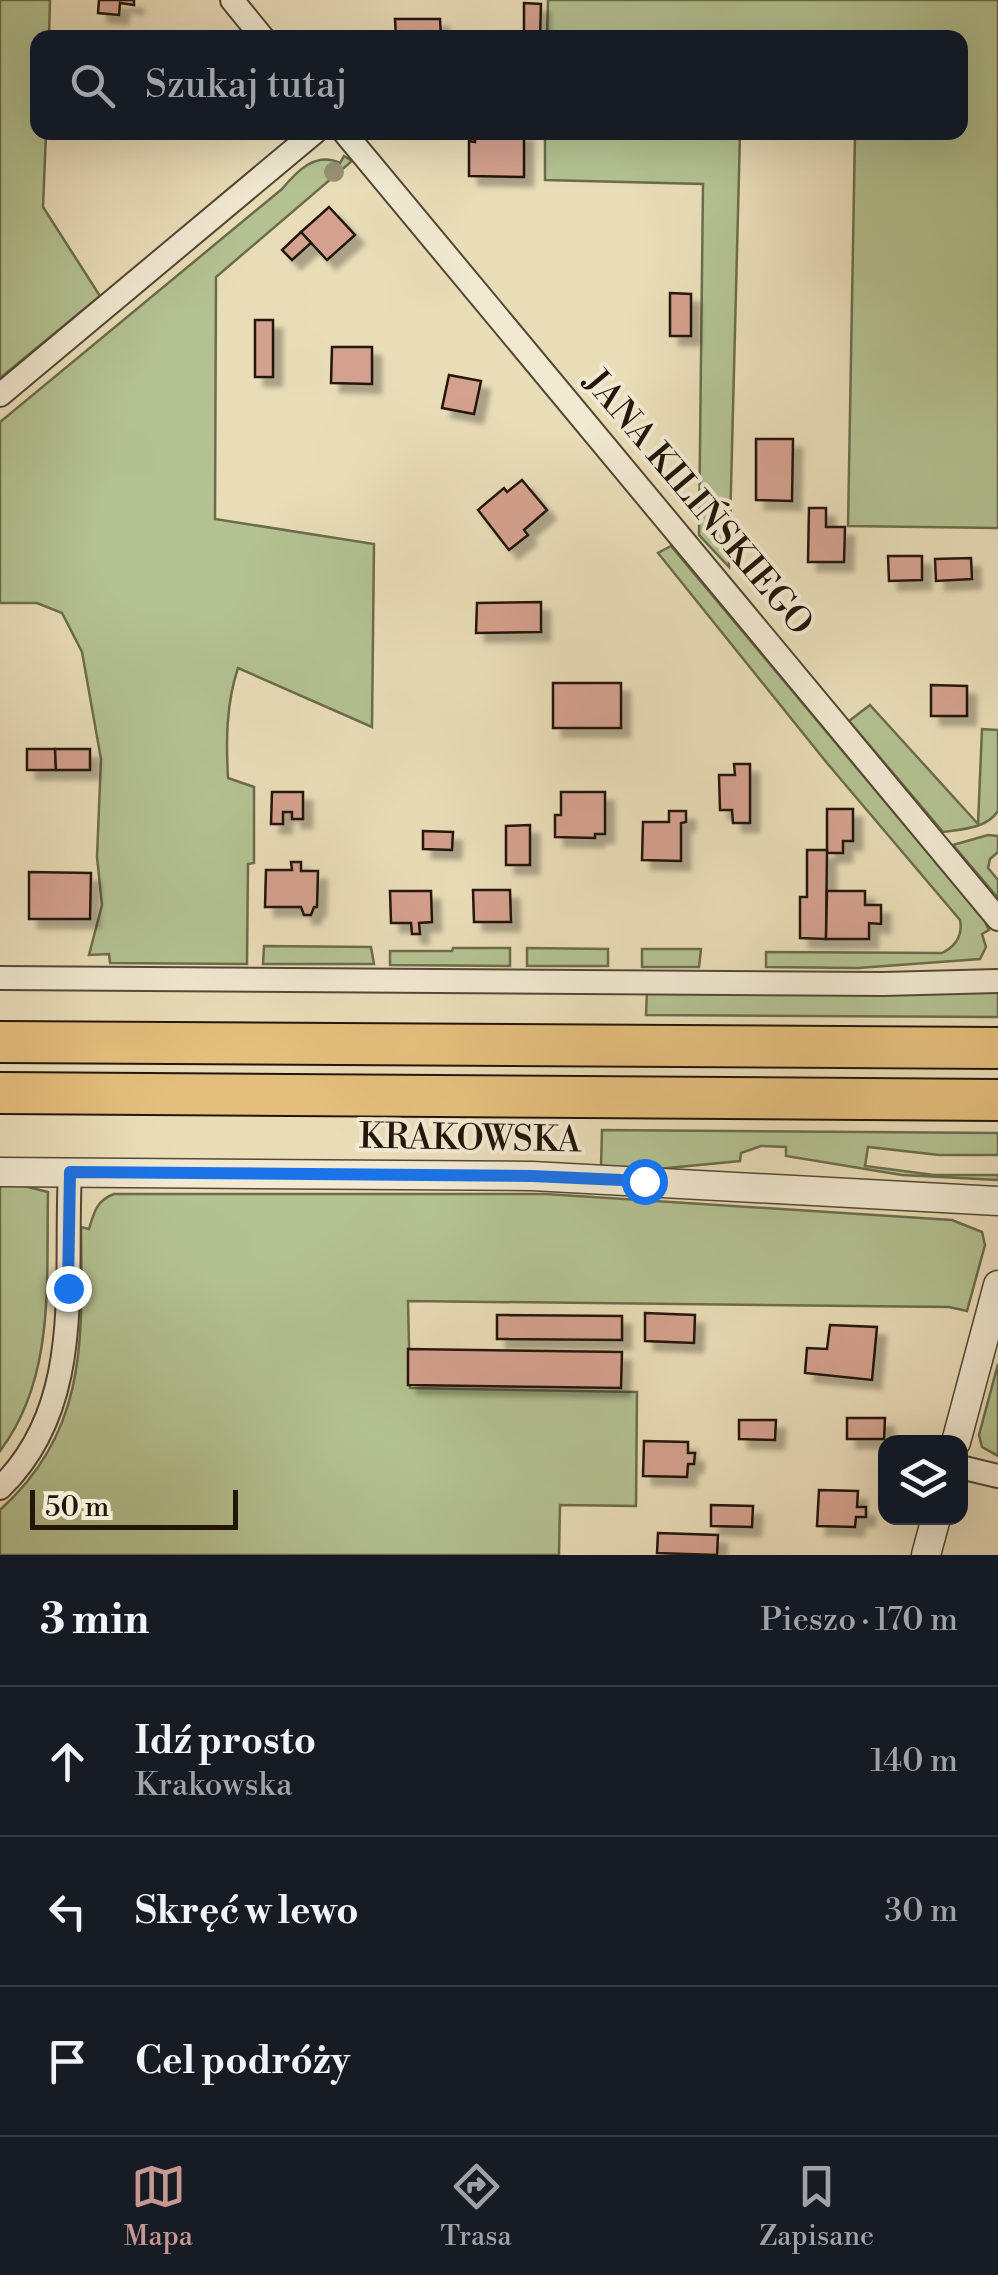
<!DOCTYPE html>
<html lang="pl">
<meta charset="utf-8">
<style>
:root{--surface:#171b24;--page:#242831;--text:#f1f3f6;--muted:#9ea1a6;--line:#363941;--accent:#c59692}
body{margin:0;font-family:"Libre Bodoni",serif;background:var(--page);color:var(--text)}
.controls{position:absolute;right:30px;bottom:30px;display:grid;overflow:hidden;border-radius:20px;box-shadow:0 10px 40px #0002}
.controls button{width:90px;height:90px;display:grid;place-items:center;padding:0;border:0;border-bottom:2px solid var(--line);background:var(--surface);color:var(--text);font:50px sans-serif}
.scale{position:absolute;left:30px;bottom:25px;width:208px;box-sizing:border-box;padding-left:10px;border:5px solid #231509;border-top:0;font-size:28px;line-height:35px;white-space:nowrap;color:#231509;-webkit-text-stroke:8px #f1e9d1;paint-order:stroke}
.stop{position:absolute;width:30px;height:30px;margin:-22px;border:8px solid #1a73e8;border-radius:50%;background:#fff}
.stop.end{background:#1a73e8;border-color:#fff;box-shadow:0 2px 10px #0008}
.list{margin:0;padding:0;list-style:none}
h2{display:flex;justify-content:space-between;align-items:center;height:130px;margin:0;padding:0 40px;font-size:42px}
h2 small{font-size:32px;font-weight:400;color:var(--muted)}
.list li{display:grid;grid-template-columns:65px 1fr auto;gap:30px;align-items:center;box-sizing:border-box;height:150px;padding:0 40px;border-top:2px solid var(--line)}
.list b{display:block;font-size:38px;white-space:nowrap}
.list p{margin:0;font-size:32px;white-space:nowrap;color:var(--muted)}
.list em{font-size:32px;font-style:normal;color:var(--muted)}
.icon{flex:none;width:55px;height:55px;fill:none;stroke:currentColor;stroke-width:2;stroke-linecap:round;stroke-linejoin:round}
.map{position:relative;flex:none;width:998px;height:1555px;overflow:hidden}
.search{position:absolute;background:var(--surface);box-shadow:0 10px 40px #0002;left:30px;right:30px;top:30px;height:110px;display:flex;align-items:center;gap:25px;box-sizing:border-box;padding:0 35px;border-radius:20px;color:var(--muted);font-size:38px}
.sheet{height:580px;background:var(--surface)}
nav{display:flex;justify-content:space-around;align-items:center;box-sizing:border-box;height:140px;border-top:2px solid var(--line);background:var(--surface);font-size:28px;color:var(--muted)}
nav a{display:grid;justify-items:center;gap:5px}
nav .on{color:var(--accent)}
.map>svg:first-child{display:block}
.green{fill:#b4c291;stroke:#6c6c4d;stroke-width:2.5}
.building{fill:#d5a18f;stroke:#231509;stroke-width:2.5;filter:url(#shadow)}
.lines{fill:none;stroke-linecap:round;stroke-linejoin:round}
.minor-casing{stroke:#544735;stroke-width:26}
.tertiary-casing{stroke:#544735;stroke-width:31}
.motorway-casing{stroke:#231509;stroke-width:44}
.minor{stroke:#f1e9d1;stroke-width:22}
.tertiary{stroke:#f1e9d1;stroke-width:28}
.motorway{stroke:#e4be7c;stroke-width:40}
.tree{fill:#989172}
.route{stroke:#1a73e8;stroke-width:12}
.labels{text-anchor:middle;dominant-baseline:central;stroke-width:8;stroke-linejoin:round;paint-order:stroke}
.street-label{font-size:35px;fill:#231509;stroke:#f1e9d1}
</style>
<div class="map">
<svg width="998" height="1555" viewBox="0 0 998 1555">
<defs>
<filter id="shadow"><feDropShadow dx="9" dy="9" stdDeviation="2.5" flood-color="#0004"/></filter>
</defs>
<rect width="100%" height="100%" fill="#e9ddb8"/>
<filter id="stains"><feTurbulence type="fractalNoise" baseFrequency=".002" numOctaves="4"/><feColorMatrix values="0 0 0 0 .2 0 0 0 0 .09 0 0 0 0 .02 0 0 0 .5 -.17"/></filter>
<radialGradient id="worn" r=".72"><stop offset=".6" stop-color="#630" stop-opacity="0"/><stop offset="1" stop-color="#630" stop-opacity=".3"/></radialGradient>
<g class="green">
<polygon points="0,0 50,0 49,37 38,38 38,132 46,133 43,207 100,296 0,378"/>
<polygon points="548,0 998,0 998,528 848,526 855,133 960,132 960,38 547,37"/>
<polygon points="545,133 740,133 729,567 699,535 703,184 545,180"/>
<path d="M344 156 352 161 216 277 215 519 374 544 372 727 238 668C226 704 226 741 228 778L254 787V863L248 864 247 964 110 963 109 954 89 955 102 905 97 857 101 759 82 652 62 613 37 603H0V422L282 189C297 171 316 151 340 163Z"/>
<path d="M671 546 984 920 989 930 982 934 986 947 980 959 858 968 766 967V952L942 953C956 946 963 936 960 920L827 763 658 553Z"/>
<path d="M870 705 978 824 982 729 998 730V811C986 829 962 829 943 832L849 721Z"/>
<polygon points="988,835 998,836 998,852 990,859 988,868 998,880 998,898 953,845"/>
<polygon points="264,946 371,947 374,964 263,964"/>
<polygon points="453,948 510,948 510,966 390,965 390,951 452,951"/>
<polygon points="527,948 608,949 608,966 527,966"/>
<polygon points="642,949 701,949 699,967 642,967"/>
<polygon points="647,990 998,992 998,1017 646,1015"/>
<polygon points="602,1130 998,1133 998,1155 939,1155 868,1147 865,1166 934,1175 998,1175 998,1180 902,1175 786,1156 786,1147 761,1146 741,1153 740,1161 647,1170 601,1167"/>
<path d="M0 1184 20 1185 48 1192C46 1280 56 1377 0 1451Z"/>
<path d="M546 1194 952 1220 982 1232 985 1245 967 1311 949 1307 408 1301 410 1388 637 1392 636 1506 560 1505 559 1555H0V1510C89 1430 82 1337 81 1227L89 1229C94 1212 97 1200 114 1194Z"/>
<polygon points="998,1364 998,1456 982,1447 979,1435"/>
</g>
<g class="building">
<polygon points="99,0 134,0 134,5 120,3 119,15 98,13"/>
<polygon points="524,3 541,4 540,38 524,38"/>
<polygon points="395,19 440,19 441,38 396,38"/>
<polygon points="475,132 524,132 524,177 469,176 469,141 475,142"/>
<polygon points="329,207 355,235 327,260 301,232"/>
<polygon points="301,232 311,243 292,260 282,250"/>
<polygon points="670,293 691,294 691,336 670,336"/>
<rect x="255" y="320" width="18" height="57"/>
<polygon points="332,347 372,347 372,384 331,383"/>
<polygon points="449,375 481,381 474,414 442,408"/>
<polygon points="756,439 793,439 792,501 756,500"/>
<polygon points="522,480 547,510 524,530 528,535 509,550 478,510 504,488 507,492"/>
<polygon points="809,508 826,508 826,527 845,527 844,562 808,562"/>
<polygon points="888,556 922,556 922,580 889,581"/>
<polygon points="971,558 972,579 936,581 935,559"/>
<polygon points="541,602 541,632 476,633 477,603"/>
<rect x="553" y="683" width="68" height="45"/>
<polygon points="931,685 967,686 967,716 931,716"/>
<polygon points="27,749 55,749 56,770 27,770"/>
<polygon points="55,749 90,749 90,770 56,770"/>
<polygon points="734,764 750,764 750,823 733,823 732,810 720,810 719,775 735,775"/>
<polygon points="272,792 303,792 303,819 292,819 292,812 283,812 283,824 271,824"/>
<polygon points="561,792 605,792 605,834 595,834 595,838 555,837 555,815 561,815"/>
<polygon points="827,809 853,809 853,841 843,841 843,853 827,853"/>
<polygon points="669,811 686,811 686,822 681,823 681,861 642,860 643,822 669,822"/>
<polygon points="530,825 530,865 506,865 506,826"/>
<polygon points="423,831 453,832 452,850 423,849"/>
<polygon points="807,850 827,850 826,939 800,938 800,897 807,897"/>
<polygon points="291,862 301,862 301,871 318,871 317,907 314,907 311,915 304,915 301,907 265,907 266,870 292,870"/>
<polygon points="29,872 91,873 90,919 29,919"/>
<polygon points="473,890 510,890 511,922 474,922"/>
<polygon points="390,891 431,891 432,922 419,923 420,934 412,934 411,923 391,923"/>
<polygon points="827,891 865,891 865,905 881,905 881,924 869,923 869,939 826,939"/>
<polygon points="645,1313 695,1315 694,1343 645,1341"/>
<polygon points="497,1315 622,1316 622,1340 497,1339"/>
<polygon points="830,1325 877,1327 872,1380 805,1373 807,1348 827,1349"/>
<polygon points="408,1349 622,1352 621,1388 408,1385"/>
<polygon points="847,1418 885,1418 884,1439 847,1439"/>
<polygon points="739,1420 776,1420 775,1440 739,1439"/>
<polygon points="644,1441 688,1442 688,1453 695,1453 694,1464 688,1464 687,1477 643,1476"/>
<polygon points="819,1490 858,1491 857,1507 866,1507 866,1517 856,1517 855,1527 817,1526"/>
<polygon points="711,1505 753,1506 752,1527 711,1526"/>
<polygon points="658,1533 718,1535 717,1555 657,1553"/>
</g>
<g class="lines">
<defs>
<g id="minor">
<polyline points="232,0 263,38"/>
<polyline points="344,132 998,919"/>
<polyline points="0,395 315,132"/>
<polyline points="0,978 883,984 998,981"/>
<polyline points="960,1467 998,1476"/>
<path d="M0 1488C86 1405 64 1281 70 1173"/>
</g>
<g id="tertiary">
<polyline points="0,1172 532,1176 998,1201"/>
<polyline points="956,1442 998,1285"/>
<polyline points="926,1555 936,1518"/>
</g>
<g id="motorway">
<polyline points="0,1042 998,1048"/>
<polyline points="0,1093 998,1100"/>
</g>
</defs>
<use href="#minor" class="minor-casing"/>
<use href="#tertiary" class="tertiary-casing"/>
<use href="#motorway" class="motorway-casing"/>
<use href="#minor" class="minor"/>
<use href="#tertiary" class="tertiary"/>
<use href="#motorway" class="motorway"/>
</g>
<circle class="tree" cx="334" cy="172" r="10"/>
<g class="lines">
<polyline class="route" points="68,1288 70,1172 532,1176 644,1181"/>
</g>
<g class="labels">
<g class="street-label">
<text transform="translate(698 503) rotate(50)">JANA KILIŃSKIEGO</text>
<text transform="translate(470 1139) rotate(1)">KRAKOWSKA</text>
</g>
</g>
<rect width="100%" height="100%" filter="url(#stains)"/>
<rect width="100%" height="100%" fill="url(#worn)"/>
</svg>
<div class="controls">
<button><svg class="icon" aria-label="layers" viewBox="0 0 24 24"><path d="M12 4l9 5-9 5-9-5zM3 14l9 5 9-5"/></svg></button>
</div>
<div class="scale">50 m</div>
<div class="stop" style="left:644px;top:1181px"></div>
<div class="stop end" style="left:68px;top:1288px"></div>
<div class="search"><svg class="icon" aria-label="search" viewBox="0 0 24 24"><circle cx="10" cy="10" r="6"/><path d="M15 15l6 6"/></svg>Szukaj tutaj</div>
</div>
<section class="sheet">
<h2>3 min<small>Pieszo · 170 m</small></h2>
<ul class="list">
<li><svg class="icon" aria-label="ahead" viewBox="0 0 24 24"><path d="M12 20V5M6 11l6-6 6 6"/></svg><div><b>Idź prosto</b><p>Krakowska</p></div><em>140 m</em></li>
<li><svg class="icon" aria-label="left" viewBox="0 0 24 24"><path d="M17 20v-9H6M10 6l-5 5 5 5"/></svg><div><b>Skręć w lewo</b></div><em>30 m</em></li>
<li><svg class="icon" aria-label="arrive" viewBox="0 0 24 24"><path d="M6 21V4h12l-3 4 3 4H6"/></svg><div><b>Cel podróży</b></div></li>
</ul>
</section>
<nav>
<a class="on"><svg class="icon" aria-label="map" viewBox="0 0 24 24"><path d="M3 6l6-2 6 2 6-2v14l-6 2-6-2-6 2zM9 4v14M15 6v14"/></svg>Mapa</a>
<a><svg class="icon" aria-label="directions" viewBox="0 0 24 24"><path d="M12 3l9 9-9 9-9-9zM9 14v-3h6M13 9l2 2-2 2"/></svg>Trasa</a>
<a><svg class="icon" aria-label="saved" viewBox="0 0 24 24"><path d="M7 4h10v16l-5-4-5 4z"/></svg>Zapisane</a>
</nav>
